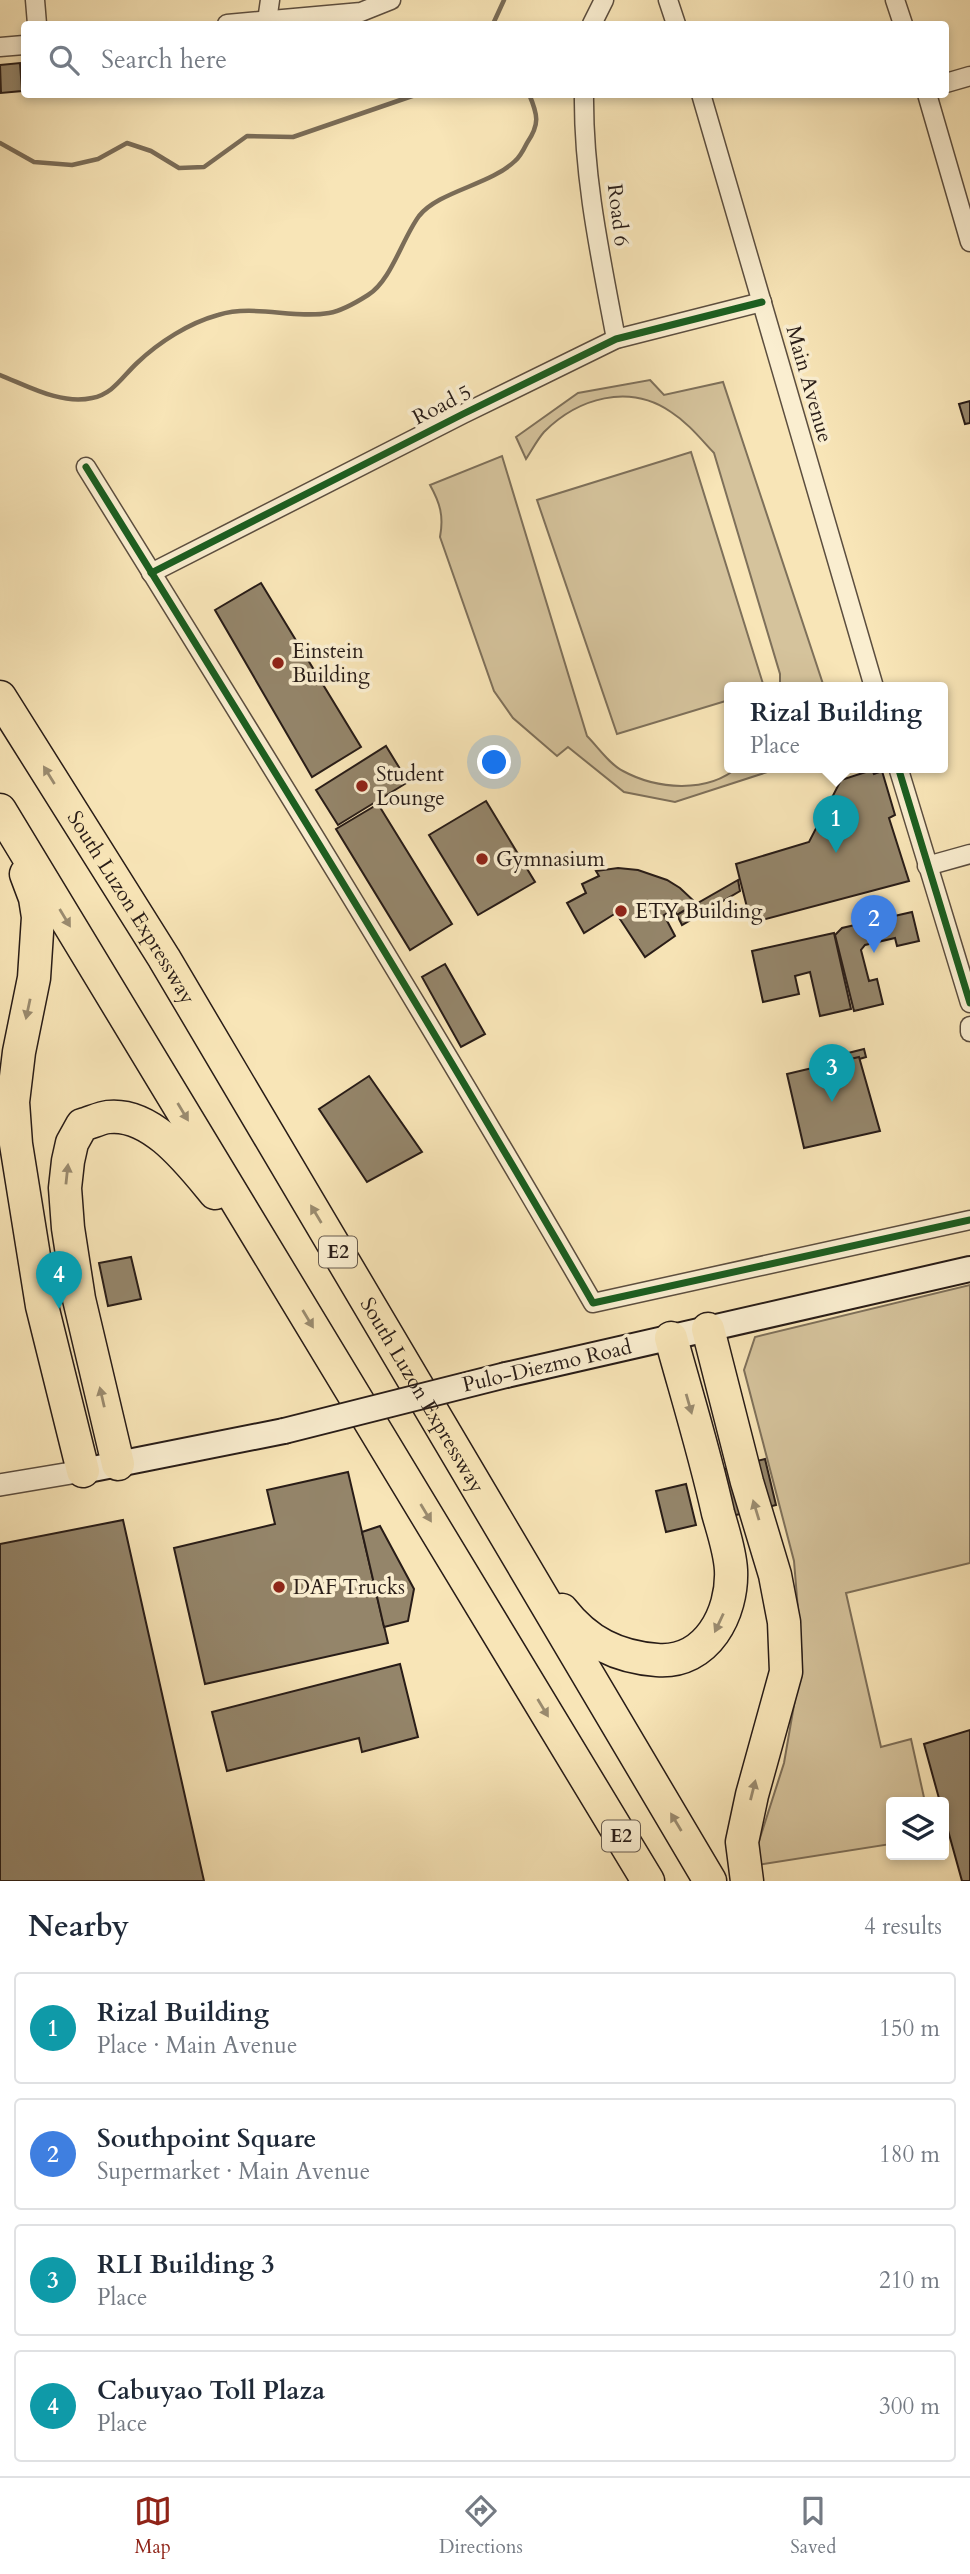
<!DOCTYPE html>
<meta charset="utf-8">
<style>
:root{--surface:#fff;--page:#f6f6f7;--text:#1f2937;--muted:#747a83;--line:#e0e1e3;--accent:#8f2418}
body{margin:0;font-family:Cardo,serif;background:var(--page);color:var(--text)}
.controls{position:absolute;right:21px;bottom:21px;display:grid;overflow:hidden;border-radius:7px;box-shadow:0 4px 10px #0003}
.controls button{width:63px;height:63px;display:grid;place-items:center;padding:0;border:0;border-bottom:2px solid var(--line);background:var(--surface);color:var(--text);font:35px sans-serif}
.you{position:absolute;left:495px;top:763px;width:24px;height:24px;margin:-18px;border:5px solid #fff;border-radius:50%;background:#1a73e8;box-shadow:0 0 0 10px #1a73e833}
.badge{display:grid;place-items:center;width:46px;height:46px;border-radius:50%;background:var(--accent);color:#fff;font-size:23px;font-weight:700}
.pin{position:absolute;translate:-50% -58px;filter:drop-shadow(0 2px 4px #0008)}
.pin::after{content:'';position:absolute;top:37px;width:24px;height:21px;background:inherit;clip-path:polygon(0 0,100% 0,50% 100%)}
.popup{position:absolute;left:724px;top:682px;width:224px;height:91px;box-sizing:border-box;display:grid;place-content:center;border-radius:7px;background:var(--surface);filter:drop-shadow(0 2px 5px #0005);font-size:23px;white-space:nowrap;color:var(--muted)}
.popup b{font-size:26px;color:var(--text)}
.popup::after{content:'';position:absolute;left:50%;top:100%;margin-left:-14px;border:14px solid transparent;border-top-color:var(--surface)}
.list{margin:0;padding:0;list-style:none}
h2{display:flex;justify-content:space-between;align-items:center;height:91px;margin:0;padding:0 28px;font-size:30px}
h2 small{font-size:23px;font-weight:400;color:var(--muted)}
.list li{display:grid;grid-template-columns:46px 1fr auto;gap:21px;align-items:center;box-sizing:border-box;height:112px;margin:0 14px 14px;padding:0 14px;border:2px solid var(--line);border-radius:7px}
.list b{display:block;font-size:26px;white-space:nowrap}
.list p{margin:0;font-size:23px;white-space:nowrap;color:var(--muted)}
.list em{font-size:23px;font-style:normal;color:var(--muted)}
.icon{flex:none;width:38px;height:38px;fill:none;stroke:currentColor;stroke-width:2;stroke-linecap:round;stroke-linejoin:round}
.map{position:relative;flex:none;width:970px;height:1881px;overflow:hidden}
.search{position:absolute;background:var(--surface);box-shadow:0 4px 10px #0003;left:21px;right:21px;top:21px;height:77px;display:flex;align-items:center;gap:18px;box-sizing:border-box;padding:0 24px;border-radius:7px;color:var(--muted);font-size:26px}
.sheet{height:595px;background:var(--surface)}
nav{display:flex;justify-content:space-around;align-items:center;box-sizing:border-box;height:98px;border-top:2px solid var(--line);background:var(--surface);font-size:19px;color:var(--muted)}
nav a{display:grid;justify-items:center;gap:4px}
nav .on{color:var(--accent)}
.map>svg:first-child{display:block}
.green{fill:#d5c39c;stroke:#7e705a;stroke-width:2}
.lines{fill:none;stroke-linecap:round;stroke-linejoin:round}
.stream{stroke:#7a6c57;stroke-width:4.5}
.building{fill:#94856a;stroke:#281c17;stroke-width:2}
.minor-casing{stroke:#5c4e3f;stroke-width:21}
.tertiary-casing{stroke:#5c4e3f;stroke-width:24}
.secondary-casing{stroke:#281c17;stroke-width:28}
.motorway-casing{stroke:#281c17;stroke-width:35}
.minor{stroke:#faeed0;stroke-width:18}
.tertiary{stroke:#faeed0;stroke-width:21}
.secondary{stroke:#faeed0;stroke-width:24}
.motorway{stroke:#f8e5b7;stroke-width:32}
.secondary-bridge-casing{stroke:#281c17;stroke-width:28;stroke-linecap:butt}
.secondary-bridge{stroke:#faeed0;stroke-width:24}
.cycleway-casing{stroke:#faeed0;stroke-width:11}
.cycleway{stroke:#1b5e20;stroke-width:7}
.oneway{fill:#9a8b6f}
.poi-dot{fill:#8f2418;stroke:#faeed0;stroke-width:2.5}
.labels{text-anchor:middle;dominant-baseline:central;stroke-width:7;stroke-linejoin:round;paint-order:stroke}
.shield{fill:#faeed0;stroke:#675b4e;stroke-width:2}
.shield-label{font-size:19px;font-weight:bold;fill:#281c17}
.street-label{font-size:21px;fill:#281c17;stroke:#faeed0}
.poi-label{font-size:21px;fill:#281c17;stroke:#faeed0;text-anchor:start}
</style>
<div class="map">
<svg width="970" height="1881" viewBox="0 0 970 1881">
<rect width="100%" height="100%" fill="#f8e5b7"/>
<filter id="stains"><feTurbulence type="fractalNoise" baseFrequency=".00286" numOctaves="4"/><feColorMatrix values="0 0 0 0 .2 0 0 0 0 .09 0 0 0 0 .02 0 0 0 .5 -.17"/></filter>
<radialGradient id="worn" r=".72"><stop offset=".6" stop-color="#630" stop-opacity="0"/><stop offset="1" stop-color="#630" stop-opacity=".3"/></radialGradient>
<g class="green">
<path d="M650 380 664 395 723 382 824 687H780V674L714 453C700 438 688 423 671 412 629 383 578 398 544 432 537 440 532 450 526 459L516 437 578 393Z"/>
<polygon points="691,452 764,687 729,687 729,700 617,734 537,500"/>
<path d="M502 456 587 736C598 747 609 764 623 771 656 789 707 794 738 767H783L675 802 624 792 568 747 557 756 513 718 494 691 440 537C444 516 440 503 430 485Z"/>
<polygon points="970,1285 970,1563 846,1593 881,1747 911,1739 925,1802 891,1802 891,1844 751,1866 784,1763 802,1659 794,1561 744,1370 755,1337"/>
</g>
<g class="lines">
<g class="stream">
<polyline points="493,24 504,0"/>
<polyline points="0,143 34,162 72,165 98,159 127,143 151,151 179,168 204,167 247,136 293,137 418,94"/>
<path d="M0 375C28 386 61 405 92 398 113 394 122 377 137 363 159 342 189 323 218 315 254 304 293 319 329 313 341 311 357 302 368 295 391 281 402 239 419 216 439 191 490 185 515 161 520 157 524 149 527 143 540 124 538 115 529 94"/>
</g>
</g>
<g class="building">
<polygon points="20,63 22,91 1,93 0,65"/>
<polygon points="970,401 970,423 965,424 959,404"/>
<polygon points="261,583 361,747 312,777 215,610"/>
<polygon points="386,746 408,782 338,825 316,790"/>
<polygon points="872,770 874,774 882,771 895,815 889,818 909,881 751,923 736,864 809,842 841,780"/>
<polygon points="486,801 535,882 478,915 429,835"/>
<polygon points="378,804 452,924 410,950 336,829"/>
<polygon points="618,868 638,870 667,880 680,888 696,903 677,915 674,909 664,915 675,936 645,957 616,913 584,933 567,903 586,893 582,884 599,876 596,871"/>
<polygon points="738,880 740,891 682,925 677,915"/>
<polygon points="912,912 919,941 897,946 895,938 865,945 861,950 869,981 877,979 883,1004 854,1011 835,935 842,928"/>
<polygon points="834,933 851,1009 820,1016 810,972 795,976 799,994 763,1002 752,951"/>
<polygon points="445,964 485,1034 461,1047 422,977"/>
<polygon points="864,1049 866,1057 839,1065 836,1056"/>
<polygon points="859,1057 880,1131 804,1148 787,1074"/>
<polygon points="369,1076 422,1152 367,1182 319,1109"/>
<polygon points="131,1257 141,1299 108,1306 99,1263"/>
<polygon points="765,1459 776,1505 708,1522 696,1476"/>
<polygon points="348,1472 388,1643 205,1684 174,1548 275,1524 267,1490"/>
<polygon points="686,1484 696,1525 666,1532 656,1491"/>
<polygon points="123,1520 204,1881 0,1881 0,1544"/>
<polygon points="380,1526 414,1589 408,1621 384,1627 362,1532"/>
<polygon points="400,1664 418,1737 362,1752 359,1738 227,1771 212,1712"/>
<polygon points="970,1730 970,1881 962,1881 944,1816 944,1802 940,1802 924,1744"/>
</g>
<g class="lines">
<defs>
<g id="minor">
<polyline points="35,0 37,24"/>
<polyline points="668,0 676,24"/>
<polyline points="895,0 903,24"/>
<polyline points="267,21 270,0"/>
<polyline points="227,24 361,12 391,0"/>
<polyline points="592,24 604,0"/>
<polyline points="0,47 24,45"/>
<polyline points="946,83 970,76"/>
<path d="M584 94C583 177 601 259 616 339"/>
<polyline points="701,94 874,687"/>
<polyline points="927,94 970,242"/>
<path d="M86 467C258 744 430 1021 593 1303L970 1220"/>
<polyline points="151,573 463,414 616,339 762,302"/>
<polyline points="898,767 970,1003"/>
<polyline points="927,866 970,854"/>
<polyline points="970,1026 970,1032"/>
</g>
<polyline id="tertiary" points="0,1485 83,1471"/>
<g id="secondary">
<polyline points="506,1375 970,1269"/>
<polyline points="83,1471 284,1431"/>
</g>
<g id="motorway">
<path id="s1" d="M0 697 164 958 710 1881"/>
<polyline points="0,810 648,1881"/>
<polyline points="26,874 35,898 38,917 34,978 19,1052 13,1102 16,1144 42,1306 83,1471"/>
<polyline points="708,1329 747,1482 775,1575 784,1622 786,1672 752,1795 742,1842 747,1881"/>
<path d="M118 1464 79 1299 68 1228 65 1188 68 1161 72 1143 82 1125C90 1123 100 1118 108 1117 152 1112 190 1163 215 1193"/>
<path d="M562 1610C587 1642 617 1657 657 1660 707 1664 733 1613 731 1570 730 1551 723 1531 718 1513 705 1454 687 1396 671 1338"/>
</g>
</defs>
<use href="#minor" class="minor-casing"/>
<use href="#tertiary" class="tertiary-casing"/>
<use href="#secondary" class="secondary-casing"/>
<use href="#motorway" class="motorway-casing"/>
<use href="#minor" class="minor"/>
<use href="#tertiary" class="tertiary"/>
<use href="#secondary" class="secondary"/>
<use href="#motorway" class="motorway"/>
<defs>
<polyline id="secondary-bridge" points="284,1431 506,1375"/>
</defs>
<use href="#secondary-bridge" class="secondary-bridge-casing"/>
<use href="#secondary-bridge" class="secondary-bridge"/>
<defs>
<g id="cycleway">
<path d="M86 467C258 744 430 1021 593 1303L970 1220"/>
<polyline points="151,573 463,414 616,339 762,302"/>
<polyline points="898,767 970,1003"/>
</g>
</defs>
<use href="#cycleway" class="cycleway-casing"/>
<use href="#cycleway" class="cycleway"/>
</g>
<defs><path id="oneway-solid" d="M-6-.8H1V-3.2L6.5 0L1 3.2V.8H-6Z" transform="scale(1.75)"/></defs>
<g class="oneway">
<use href="#oneway-solid" transform="translate(49 775) rotate(-122)"/>
<use href="#oneway-solid" transform="translate(65 918) rotate(59)"/>
<use href="#oneway-solid" transform="translate(28 1009) rotate(102)"/>
<use href="#oneway-solid" transform="translate(183 1112) rotate(59)"/>
<use href="#oneway-solid" transform="translate(67 1174) rotate(-84)"/>
<use href="#oneway-solid" transform="translate(316 1214) rotate(-121)"/>
<use href="#oneway-solid" transform="translate(308 1319) rotate(59)"/>
<use href="#oneway-solid" transform="translate(102 1397) rotate(-103)"/>
<use href="#oneway-solid" transform="translate(689 1404) rotate(74)"/>
<use href="#oneway-solid" transform="translate(756 1510) rotate(-107)"/>
<use href="#oneway-solid" transform="translate(426 1513) rotate(59)"/>
<use href="#oneway-solid" transform="translate(719 1623) rotate(115)"/>
<use href="#oneway-solid" transform="translate(543 1708) rotate(59)"/>
<use href="#oneway-solid" transform="translate(753 1790) rotate(-76)"/>
<use href="#oneway-solid" transform="translate(676 1822) rotate(-121)"/>
</g>
<g class="poi-dot">
<circle cx="278" cy="663" r="7"/>
<circle cx="362" cy="786" r="7"/>
<circle cx="482" cy="859" r="7"/>
<circle cx="621" cy="911" r="7"/>
<circle cx="279" cy="1587" r="7"/>
</g>
<g class="labels">
<g class="shield">
<rect x="319" y="1236.5" width="38" height="31" rx="5"/>
<rect x="602" y="1820.5" width="38" height="31" rx="5"/>
</g>
<g class="shield-label">
<text x="338" y="1252">E2</text>
<text x="621" y="1836">E2</text>
</g>
<g class="street-label">
<text transform="translate(618 215) rotate(83)">Road 6</text>
<text transform="translate(809 384) rotate(74)">Main Avenue</text>
<text transform="translate(442 405) rotate(-27)">Road 5</text>
<text stroke="none"><textPath href="#s1" startOffset="248">South Luzon Expressway</textPath></text>
<text transform="translate(547 1366) rotate(-13)">Pulo-Diezmo Road</text>
<text stroke="none"><textPath href="#s1" startOffset="816">South Luzon Expressway</textPath></text>
</g>
<g class="poi-label">
<text x="292" y="651">Einstein<tspan x="292" dy="24">Building</tspan></text>
<text x="376" y="774">Student<tspan x="376" dy="24">Lounge</tspan></text>
<text x="496" y="859">Gymnasium</text>
<text x="635" y="911">ETY Building</text>
<text x="293" y="1587">DAF Trucks</text>
</g>
</g>
<rect width="100%" height="100%" filter="url(#stains)"/>
<rect width="100%" height="100%" fill="url(#worn)"/>
</svg>
<div class="controls">
<button><svg class="icon" aria-label="layers" viewBox="0 0 24 24"><path d="M12 4l9 5-9 5-9-5zM3 14l9 5 9-5"/></svg></button>
</div>
<div class="you"></div>
<div class="pin badge" style="left:836px;top:853px;background:#0f9aa8">1</div>
<div class="popup"><b>Rizal Building</b>Place</div>
<div class="pin badge" style="left:874px;top:953px;background:#3f7fe0">2</div>
<div class="pin badge" style="left:832px;top:1102px;background:#0f9aa8">3</div>
<div class="pin badge" style="left:59px;top:1309px;background:#0f9aa8">4</div>
<div class="search"><svg class="icon" aria-label="search" viewBox="0 0 24 24"><circle cx="10" cy="10" r="6"/><path d="M15 15l6 6"/></svg>Search here</div>
</div>
<section class="sheet">
<h2>Nearby<small>4 results</small></h2>
<ul class="list">
<li><span class="badge" style="background:#0f9aa8">1</span><div><b>Rizal Building</b><p>Place · Main Avenue</p></div><em>150 m</em></li>
<li><span class="badge" style="background:#3f7fe0">2</span><div><b>Southpoint Square</b><p>Supermarket · Main Avenue</p></div><em>180 m</em></li>
<li><span class="badge" style="background:#0f9aa8">3</span><div><b>RLI Building 3</b><p>Place</p></div><em>210 m</em></li>
<li><span class="badge" style="background:#0f9aa8">4</span><div><b>Cabuyao Toll Plaza</b><p>Place</p></div><em>300 m</em></li>
</ul>
</section>
<nav>
<a class="on"><svg class="icon" aria-label="map" viewBox="0 0 24 24"><path d="M3 6l6-2 6 2 6-2v14l-6 2-6-2-6 2zM9 4v14M15 6v14"/></svg>Map</a>
<a><svg class="icon" aria-label="directions" viewBox="0 0 24 24"><path d="M12 3l9 9-9 9-9-9zM9 14v-3h6M13 9l2 2-2 2"/></svg>Directions</a>
<a><svg class="icon" aria-label="saved" viewBox="0 0 24 24"><path d="M7 4h10v16l-5-4-5 4z"/></svg>Saved</a>
</nav>
